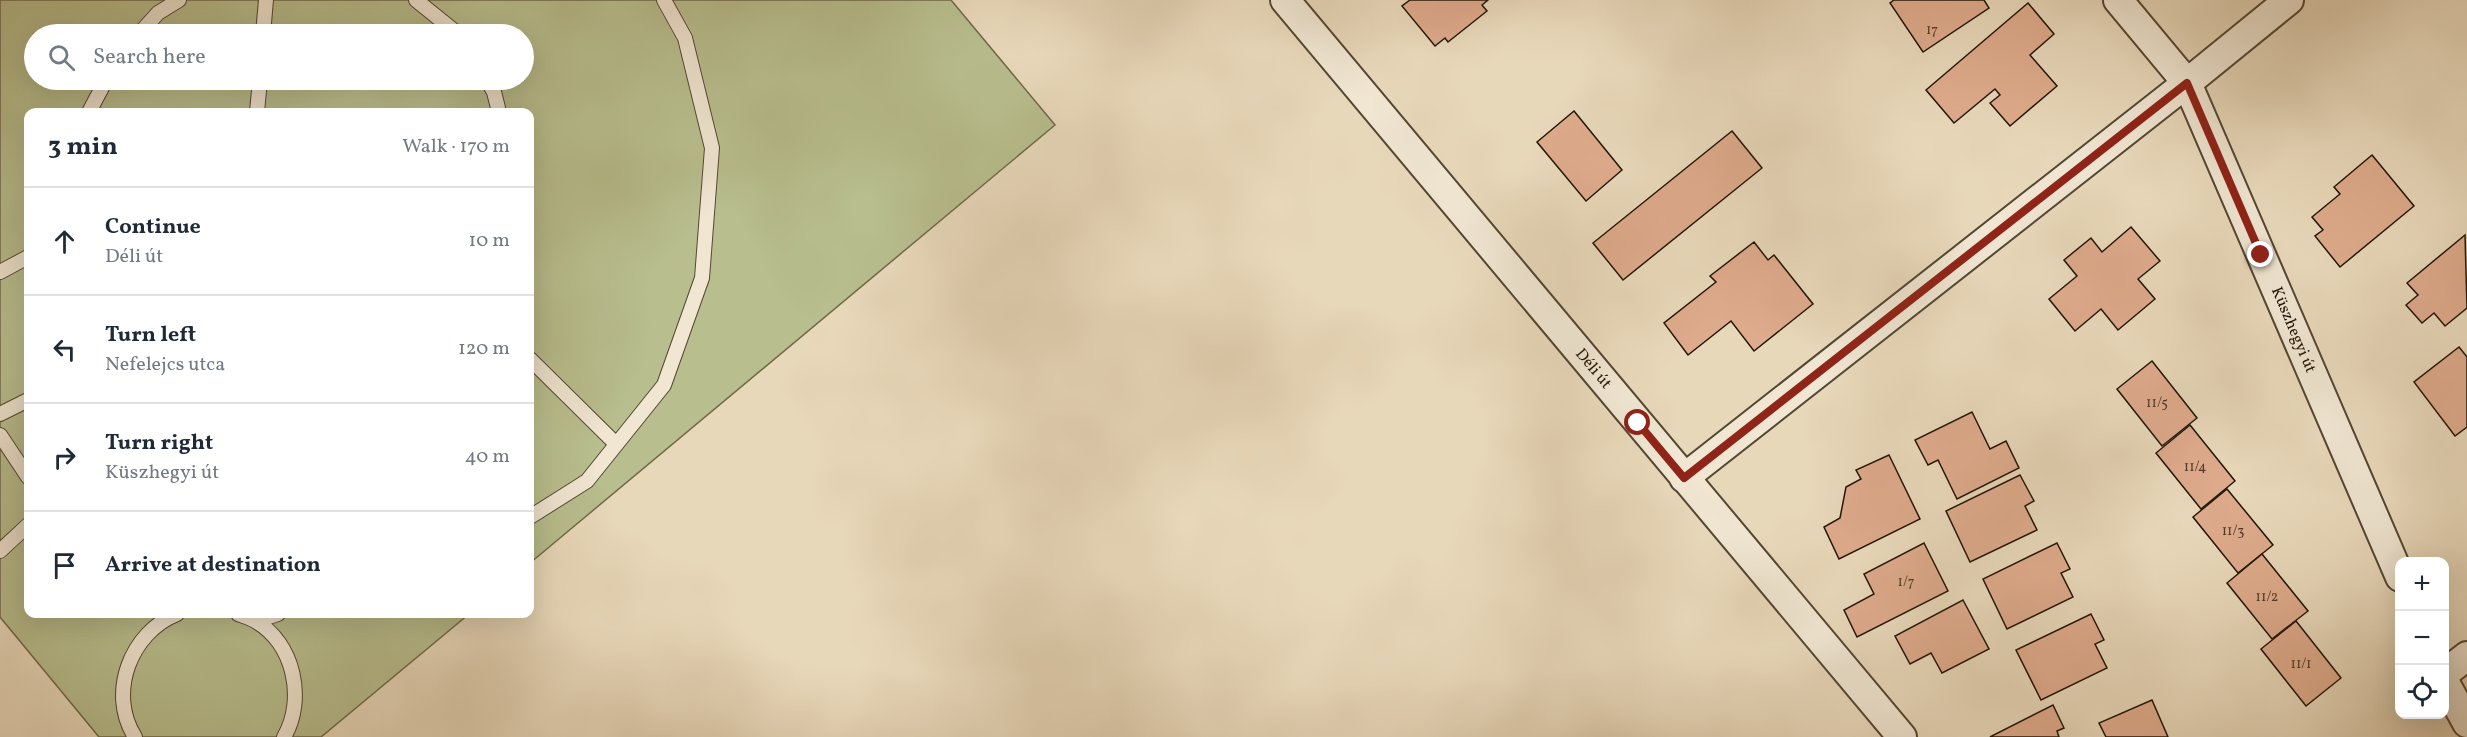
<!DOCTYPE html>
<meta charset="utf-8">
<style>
:root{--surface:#fff;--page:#f6f6f7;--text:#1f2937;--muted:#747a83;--line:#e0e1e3}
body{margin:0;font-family:Vollkorn,serif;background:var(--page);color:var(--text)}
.controls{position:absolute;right:18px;bottom:18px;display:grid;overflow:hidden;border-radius:12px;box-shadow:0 6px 24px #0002}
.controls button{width:54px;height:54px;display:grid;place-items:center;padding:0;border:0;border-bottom:2px solid var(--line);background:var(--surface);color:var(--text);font:30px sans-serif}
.stop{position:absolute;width:18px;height:18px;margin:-14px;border:4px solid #8f2418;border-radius:50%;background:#fff}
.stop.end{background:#8f2418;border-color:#fff;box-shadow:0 2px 6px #0008}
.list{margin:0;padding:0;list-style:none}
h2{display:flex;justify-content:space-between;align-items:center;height:78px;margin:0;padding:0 24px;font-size:26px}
h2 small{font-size:20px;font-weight:400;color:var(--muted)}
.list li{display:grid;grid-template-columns:39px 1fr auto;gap:18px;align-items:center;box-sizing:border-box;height:108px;padding:0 24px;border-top:2px solid var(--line)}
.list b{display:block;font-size:22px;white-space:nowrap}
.list p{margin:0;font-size:20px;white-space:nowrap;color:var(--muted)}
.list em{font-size:20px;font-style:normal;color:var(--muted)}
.icon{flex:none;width:33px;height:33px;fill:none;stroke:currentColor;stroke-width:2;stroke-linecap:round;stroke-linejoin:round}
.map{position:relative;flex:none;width:2467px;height:737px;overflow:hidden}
.search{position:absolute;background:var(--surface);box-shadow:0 6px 24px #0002;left:24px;top:24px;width:510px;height:66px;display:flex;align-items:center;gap:15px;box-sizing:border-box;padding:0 21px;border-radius:33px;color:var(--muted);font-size:22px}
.panel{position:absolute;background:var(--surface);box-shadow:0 6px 24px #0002;left:24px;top:108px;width:510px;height:510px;border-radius:12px}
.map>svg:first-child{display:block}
.green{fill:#b8be8e;stroke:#6e6a4a;stroke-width:1.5;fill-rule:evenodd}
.building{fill:#deab8c;stroke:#231505;stroke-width:1.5}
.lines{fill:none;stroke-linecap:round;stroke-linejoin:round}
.lane-casing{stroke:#544632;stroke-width:16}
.street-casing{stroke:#544632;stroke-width:32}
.lane{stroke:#f0e6d2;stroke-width:14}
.street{stroke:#f0e6d2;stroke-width:28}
.route{stroke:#8f2418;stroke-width:8}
.labels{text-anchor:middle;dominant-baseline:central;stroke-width:6;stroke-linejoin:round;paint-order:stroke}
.number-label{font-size:14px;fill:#523a27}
.street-label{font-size:16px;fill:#231505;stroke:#f0e6d2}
</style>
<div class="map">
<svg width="2467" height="737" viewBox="0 0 2467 737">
<rect width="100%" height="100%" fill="#e8d8ba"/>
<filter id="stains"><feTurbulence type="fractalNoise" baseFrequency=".00333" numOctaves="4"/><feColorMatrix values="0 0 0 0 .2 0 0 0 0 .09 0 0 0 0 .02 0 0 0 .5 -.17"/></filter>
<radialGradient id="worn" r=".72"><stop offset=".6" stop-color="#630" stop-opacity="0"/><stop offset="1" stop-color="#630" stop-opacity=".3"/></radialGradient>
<path class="green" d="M0 0H951L1055 125 530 563V112H28V614H469L321 737H99L0 617ZM34 34H524V80H34Z"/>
<g class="building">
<polygon points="1410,0 1488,0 1482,5 1487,11 1448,42 1445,38 1435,46 1402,6"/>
<polygon points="1894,0 1984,0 1989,8 1923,52 1890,3"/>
<polygon points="2028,3 2054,34 2030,55 2057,86 2010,126 1990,103 2000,95 1995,89 1954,123 1926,90"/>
<polygon points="1574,111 1622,170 1586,201 1537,142"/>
<polygon points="1732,131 1762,168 1623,280 1593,243"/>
<polygon points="2372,155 2414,206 2340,267 2315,236 2323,230 2312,217 2340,194 2334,187"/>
<polygon points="2131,227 2160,261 2138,279 2155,299 2118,330 2101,309 2075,331 2049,299 2077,276 2064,260 2091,238 2102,252"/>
<polygon points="2465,235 2467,308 2445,326 2434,313 2422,323 2406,305 2418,295 2407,283"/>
<polygon points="1754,242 1768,260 1774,255 1813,304 1754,351 1731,321 1688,355 1664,323 1716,282 1710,276"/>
<polygon points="2459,347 2467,357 2467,427 2455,436 2414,382"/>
<polygon points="2152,361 2197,418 2162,446 2117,389"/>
<polygon points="1972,412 1990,449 2006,441 2019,468 1957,499 1938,460 1928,465 1915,440"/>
<polygon points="2190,425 2235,481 2201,509 2156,453"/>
<polygon points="1889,455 1920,519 1839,559 1824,527 1840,518 1846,487 1861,479 1856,470"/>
<polygon points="2020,475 2034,501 2025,506 2037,530 1970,562 1946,511"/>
<polygon points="2227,489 2273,545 2238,573 2193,517"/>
<polygon points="1924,543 1948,591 1857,637 1844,610 1874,594 1864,574"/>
<polygon points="2057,543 2070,569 2061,573 2073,597 2007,629 1983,579"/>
<polygon points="2262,554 2308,611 2272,639 2227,583"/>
<polygon points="1963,600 1989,649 1942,673 1931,653 1910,664 1895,636"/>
<polygon points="2091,614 2104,640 2095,644 2107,668 2041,700 2016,650"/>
<polygon points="2296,621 2341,678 2306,706 2261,649"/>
<polygon points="2152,700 2168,737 2106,737 2099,723"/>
<polygon points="2053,705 2064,728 2057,731 2059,737 1990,737"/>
</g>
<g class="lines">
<defs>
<g id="lane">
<polyline points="416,0 458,34"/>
<polyline points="139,34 158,13 179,0"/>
<polyline points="263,34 266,0"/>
<polyline points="487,80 494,92 499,112"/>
<polyline points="89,112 106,80"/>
<polyline points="257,112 260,80"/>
<polyline points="0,272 28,257"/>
<polyline points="530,359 616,444"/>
<polyline points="0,414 28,400"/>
<polyline points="0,435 28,477"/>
<polyline points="530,517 587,481 664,385 702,278 712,148 685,38 664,0"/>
<polyline points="0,551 28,525"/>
<path d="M238 614C243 616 250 618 255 621 294 642 306 700 284 737"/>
<polyline points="256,621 278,614"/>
<path d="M135 737C107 693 131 632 177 614"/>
</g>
<g id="street">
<polyline points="1285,0 1902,737"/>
<polyline points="2118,0 2187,83 2400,577"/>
<polyline points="1684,478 2187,83 2289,0"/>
<polyline points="2444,674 2467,656"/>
<polyline points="2444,681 2467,723"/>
</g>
</defs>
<use href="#lane" class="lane-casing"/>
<use href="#street" class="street-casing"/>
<use href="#lane" class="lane"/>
<use href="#street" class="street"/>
</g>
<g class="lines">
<polyline class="route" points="1638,423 1684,478 2187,83 2261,255"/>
</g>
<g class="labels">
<g class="number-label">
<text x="1932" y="30">17</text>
<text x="2157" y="403">11/5</text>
<text x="2195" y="467">11/4</text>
<text x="2233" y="531">11/3</text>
<text x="1906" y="582">1/7</text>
<text x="2267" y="597">11/2</text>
<text x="2301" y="664">11/1</text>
</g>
<g class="street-label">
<text transform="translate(2293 330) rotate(67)">Küszhegyi út</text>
<text transform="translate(1593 369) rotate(50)">Déli út</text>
</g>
</g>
<rect width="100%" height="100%" filter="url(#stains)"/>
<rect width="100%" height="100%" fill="url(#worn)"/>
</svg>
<div class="controls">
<button>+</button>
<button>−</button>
<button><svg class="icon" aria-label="locate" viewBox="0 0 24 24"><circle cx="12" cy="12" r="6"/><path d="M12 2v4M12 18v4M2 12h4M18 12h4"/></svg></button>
</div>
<div class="stop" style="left:1638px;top:423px"></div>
<div class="stop end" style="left:2261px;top:255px"></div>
<div class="search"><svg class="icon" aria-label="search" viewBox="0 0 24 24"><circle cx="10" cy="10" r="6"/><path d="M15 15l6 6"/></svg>Search here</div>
<section class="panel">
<h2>3 min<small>Walk · 170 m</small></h2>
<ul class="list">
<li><svg class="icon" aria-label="ahead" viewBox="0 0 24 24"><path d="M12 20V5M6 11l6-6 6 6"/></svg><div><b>Continue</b><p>Déli út</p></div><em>10 m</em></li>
<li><svg class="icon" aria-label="left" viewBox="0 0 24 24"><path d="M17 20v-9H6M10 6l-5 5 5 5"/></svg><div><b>Turn left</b><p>Nefelejcs utca</p></div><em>120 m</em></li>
<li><svg class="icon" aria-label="right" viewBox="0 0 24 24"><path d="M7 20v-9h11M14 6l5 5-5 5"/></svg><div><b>Turn right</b><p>Küszhegyi út</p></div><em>40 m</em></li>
<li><svg class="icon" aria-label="arrive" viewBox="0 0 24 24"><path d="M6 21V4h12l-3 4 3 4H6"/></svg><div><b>Arrive at destination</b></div></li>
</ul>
</section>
</div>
